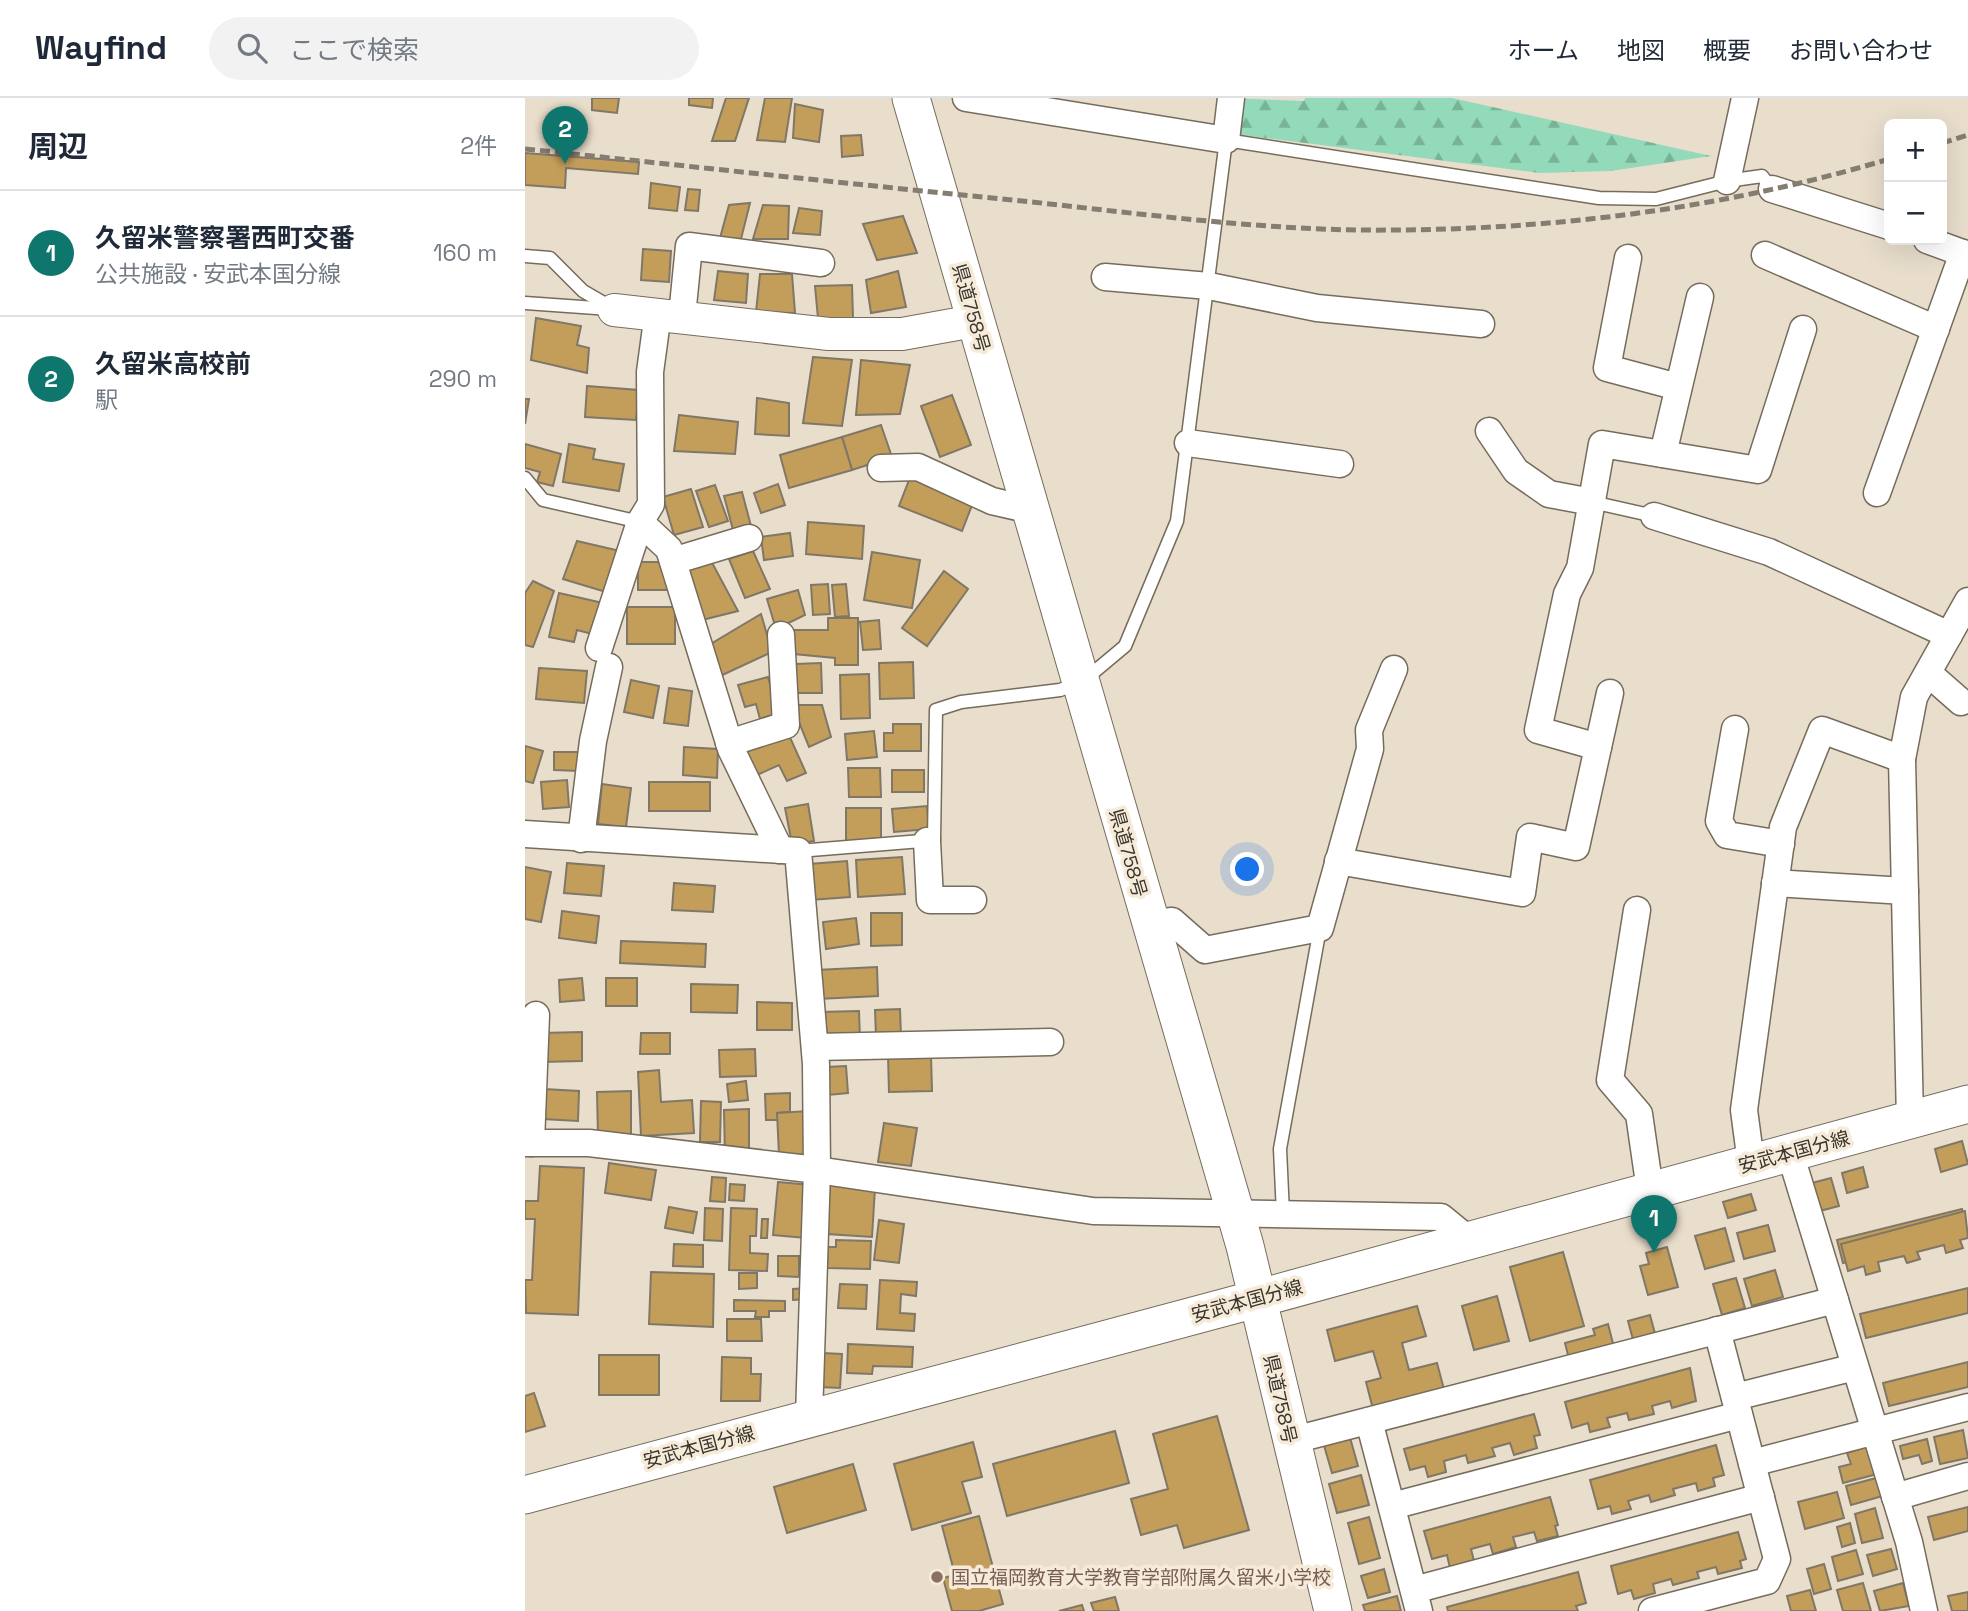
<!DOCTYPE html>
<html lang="ja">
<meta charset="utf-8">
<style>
:root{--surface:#fff;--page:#f2f2f3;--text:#1f2937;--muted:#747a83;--line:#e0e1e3;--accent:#0f766e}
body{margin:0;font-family:"Space Grotesk","Noto Sans JP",sans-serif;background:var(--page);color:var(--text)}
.controls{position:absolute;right:21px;top:21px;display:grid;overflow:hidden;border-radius:10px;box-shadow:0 7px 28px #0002}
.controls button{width:63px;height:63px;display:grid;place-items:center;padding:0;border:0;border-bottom:2px solid var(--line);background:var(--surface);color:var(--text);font:35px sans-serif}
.you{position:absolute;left:723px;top:772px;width:24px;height:24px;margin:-18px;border:5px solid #fff;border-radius:50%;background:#1a73e8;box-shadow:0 0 0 10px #1a73e833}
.badge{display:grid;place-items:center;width:46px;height:46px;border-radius:50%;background:var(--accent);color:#fff;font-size:23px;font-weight:700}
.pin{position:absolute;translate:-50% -58px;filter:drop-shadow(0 2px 4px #0008)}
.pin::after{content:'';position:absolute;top:37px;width:24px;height:21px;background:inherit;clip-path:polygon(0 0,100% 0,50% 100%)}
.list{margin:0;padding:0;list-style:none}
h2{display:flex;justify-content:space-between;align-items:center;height:91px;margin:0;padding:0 28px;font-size:30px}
h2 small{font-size:23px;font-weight:400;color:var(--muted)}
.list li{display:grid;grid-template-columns:46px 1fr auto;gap:21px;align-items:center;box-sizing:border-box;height:126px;padding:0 28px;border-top:2px solid var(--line)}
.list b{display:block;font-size:26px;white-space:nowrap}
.list p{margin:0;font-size:23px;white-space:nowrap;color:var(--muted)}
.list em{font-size:23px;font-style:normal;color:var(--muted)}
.icon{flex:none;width:38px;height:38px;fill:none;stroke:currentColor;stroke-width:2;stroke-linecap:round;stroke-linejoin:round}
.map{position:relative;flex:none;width:1443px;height:1513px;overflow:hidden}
header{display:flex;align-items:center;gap:42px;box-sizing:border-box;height:98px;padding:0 35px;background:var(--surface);border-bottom:2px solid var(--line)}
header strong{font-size:33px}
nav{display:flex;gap:38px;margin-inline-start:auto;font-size:24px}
.search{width:490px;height:63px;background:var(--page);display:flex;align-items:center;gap:18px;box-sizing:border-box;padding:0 24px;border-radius:38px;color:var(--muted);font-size:26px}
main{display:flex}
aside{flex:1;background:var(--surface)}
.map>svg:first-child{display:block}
.forest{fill:url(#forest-firs)}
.building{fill:#c39e5b;stroke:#817767;stroke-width:2}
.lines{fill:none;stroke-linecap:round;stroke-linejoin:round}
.service-casing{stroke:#766c5c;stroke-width:15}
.minor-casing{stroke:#766c5c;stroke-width:29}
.tertiary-casing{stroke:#766c5c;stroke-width:34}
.secondary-casing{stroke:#766c5c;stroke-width:39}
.service{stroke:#fff;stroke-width:12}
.minor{stroke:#fff;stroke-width:26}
.tertiary{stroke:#fff;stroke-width:32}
.secondary{stroke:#fff;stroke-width:37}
.rail{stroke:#857d71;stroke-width:5;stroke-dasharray:10 5;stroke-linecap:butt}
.education-dot{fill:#8d6e63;stroke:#f6ebd9;stroke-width:2.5}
.labels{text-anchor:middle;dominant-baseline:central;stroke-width:7;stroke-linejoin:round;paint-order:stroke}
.street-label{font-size:19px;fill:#39342d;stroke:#f6ebd9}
.education-label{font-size:19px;fill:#785e54;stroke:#f6ebd9;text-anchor:start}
</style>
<header>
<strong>Wayfind</strong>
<div class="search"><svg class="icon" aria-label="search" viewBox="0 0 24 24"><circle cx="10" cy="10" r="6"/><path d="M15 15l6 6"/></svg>ここで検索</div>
<nav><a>ホーム</a><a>地図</a><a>概要</a><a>お問い合わせ</a></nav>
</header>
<main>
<aside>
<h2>周辺<small>2件</small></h2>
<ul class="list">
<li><span class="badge">1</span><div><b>久留米警察署西町交番</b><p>公共施設 · 安武本国分線</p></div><em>160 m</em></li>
<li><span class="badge">2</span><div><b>久留米高校前</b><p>駅</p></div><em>290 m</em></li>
</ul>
</aside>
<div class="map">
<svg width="1443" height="1513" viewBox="0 0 1443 1513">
<defs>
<pattern id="forest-firs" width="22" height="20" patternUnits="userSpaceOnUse" patternTransform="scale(1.75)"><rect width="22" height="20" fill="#92dab9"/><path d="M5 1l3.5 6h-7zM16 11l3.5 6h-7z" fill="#78b297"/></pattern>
</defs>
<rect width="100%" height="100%" fill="#e9decc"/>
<polygon class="forest" points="702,0 779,3 780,0 927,0 1186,58 1086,73 1015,75 694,34"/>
<g class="building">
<polygon points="67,0 94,0 92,15 67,12"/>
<polygon points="164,0 188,0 187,10 164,7"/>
<polygon points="201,0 224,0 210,43 187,43"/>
<polygon points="240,0 267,0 260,44 232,42"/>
<polygon points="270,6 298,12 294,44 268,40"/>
<polygon points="336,37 338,57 317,59 316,38"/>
<polygon points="0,55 114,64 113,76 41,70 40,90 0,87"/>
<polygon points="126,85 155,89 152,113 124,110"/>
<polygon points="163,91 175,92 173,113 160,112"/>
<polygon points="225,105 216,141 195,140 204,107"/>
<polygon points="238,107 264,108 263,141 228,141"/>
<polygon points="274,110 297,113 295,137 268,135"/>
<polygon points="378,118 392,155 352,162 338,126"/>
<polygon points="118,151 146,153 144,184 116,182"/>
<polygon points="193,173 223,176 221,205 189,202"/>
<polygon points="373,173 381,209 346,215 341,182"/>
<polygon points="235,176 267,176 270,215 231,214"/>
<polygon points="327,187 328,220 293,220 290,188"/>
<polygon points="11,220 56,228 52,247 64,250 62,275 6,262"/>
<polygon points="288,259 327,262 317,328 278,325"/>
<polygon points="336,262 385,267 375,316 331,317"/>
<polygon points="62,288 114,292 111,322 60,319"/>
<polygon points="427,297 446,347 415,359 396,308"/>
<polygon points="232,300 264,305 264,338 230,336"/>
<polygon points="0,301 4,301 0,326"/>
<polygon points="154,317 213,324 210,356 149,353"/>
<polygon points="356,327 367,359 327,372 317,339"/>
<polygon points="317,339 327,372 264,390 255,357"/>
<polygon points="0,346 36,356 28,388 12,384 15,374 0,370"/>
<polygon points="44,346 70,351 68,361 99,366 94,393 38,384"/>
<polygon points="386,377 449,402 437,433 374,408"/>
<polygon points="253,386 260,407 236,415 229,395"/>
<polygon points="190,387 203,423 184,429 171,393"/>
<polygon points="166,391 178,429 149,437 138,399"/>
<polygon points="217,394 226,428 208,432 199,398"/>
<polygon points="283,424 339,428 337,461 281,456"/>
<polygon points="265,435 268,458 239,462 236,439"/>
<polygon points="52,443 95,453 81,494 38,481"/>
<polygon points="228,453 245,491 220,500 204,461"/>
<polygon points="347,454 395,462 387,510 339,502"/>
<polygon points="185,461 213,513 173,523 159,472"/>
<polygon points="113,464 134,464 145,492 113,492"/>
<polygon points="419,473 443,491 402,548 377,530"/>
<polygon points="8,483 29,493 8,549 0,547 0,495"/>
<polygon points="303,486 305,516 288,517 286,487"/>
<polygon points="321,486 324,518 310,519 307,487"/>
<polygon points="273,492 280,517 251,531 242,501"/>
<polygon points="34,495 78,505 71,537 52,532 49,544 24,539"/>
<rect x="102" y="509" width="48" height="37"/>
<polygon points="236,516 247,554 193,579 184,547"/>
<polygon points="303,520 333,520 333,567 310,567 310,560 269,556 269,532 303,532"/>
<polygon points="354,522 356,551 338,552 335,524"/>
<polygon points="388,564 389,600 355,601 354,565"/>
<polygon points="296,565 297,595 271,595 270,566"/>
<polygon points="14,570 62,573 59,605 11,601"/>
<polygon points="344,576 345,620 316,621 315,577"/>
<polygon points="243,579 253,615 235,621 231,606 220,609 213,587"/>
<polygon points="106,582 134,588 128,620 99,614"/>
<polygon points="144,590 167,593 163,628 139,625"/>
<polygon points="267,607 297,607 306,639 284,649"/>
<polygon points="368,626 396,626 396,653 359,653 359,635 368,635"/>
<polygon points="349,633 352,659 322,662 320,636"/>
<polygon points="263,635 281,675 262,683 254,667 232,677 221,654"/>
<polygon points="0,648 18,653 8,685 0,683"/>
<polygon points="159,649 193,651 192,680 158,677"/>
<polygon points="29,654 55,654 54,673 29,672"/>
<polygon points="323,670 355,670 356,699 324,699"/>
<rect x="367" y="672" width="32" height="22"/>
<polygon points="42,682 44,709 18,711 16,684"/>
<rect x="124" y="684" width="61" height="29"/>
<polygon points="77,686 106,690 101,729 73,726"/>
<polygon points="283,706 289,743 267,746 260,710"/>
<polygon points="402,708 404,731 369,734 367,711"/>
<rect x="321" y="710" width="35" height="36"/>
<polygon points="377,759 380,796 333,799 331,762"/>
<polygon points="322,763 325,799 286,802 284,766"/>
<polygon points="42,765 79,768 76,798 39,795"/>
<polygon points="0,769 26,774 16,824 0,821"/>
<polygon points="149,785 190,788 188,814 147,812"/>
<polygon points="37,813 74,818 71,845 34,840"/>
<polygon points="346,815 377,815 377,847 346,848"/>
<polygon points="331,820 334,846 301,851 298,824"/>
<polygon points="96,843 181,846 180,869 95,865"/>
<polygon points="352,869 353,898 293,901 291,872"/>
<polygon points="57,880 59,902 35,904 34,882"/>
<rect x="81" y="880" width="31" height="28"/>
<polygon points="166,886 213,887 212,915 166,914"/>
<polygon points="232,904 267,905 267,932 232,932"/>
<polygon points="375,911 376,938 351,938 350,912"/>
<polygon points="334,913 335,942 296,943 295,914"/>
<polygon points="57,934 57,963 16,964 16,935"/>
<polygon points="116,935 145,935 145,956 115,956"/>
<polygon points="230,951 231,978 195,979 194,952"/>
<polygon points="406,957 407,993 364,994 363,958"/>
<polygon points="321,968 323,995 303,997 301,969"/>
<polygon points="134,972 136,1004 167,1002 169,1035 116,1038 113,974"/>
<polygon points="221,983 223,1002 204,1004 202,986"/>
<polygon points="19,991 54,993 53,1023 18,1021"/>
<polygon points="106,993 106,1039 73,1039 72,994"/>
<polygon points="265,995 265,1014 252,1015 253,1022 241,1022 240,996"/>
<polygon points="176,1003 196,1004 195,1044 175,1044"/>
<polygon points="224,1011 224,1059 200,1059 199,1012"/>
<polygon points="283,1013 285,1056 254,1057 252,1015"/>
<polygon points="359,1025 392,1030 386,1068 353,1064"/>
<polygon points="1437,1043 1443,1066 1416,1074 1410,1051"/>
<polygon points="84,1065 131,1072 126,1102 80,1095"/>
<polygon points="15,1068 59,1070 53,1217 1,1215 0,1182 7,1182 10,1121 0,1121 0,1103 13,1103"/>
<polygon points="1338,1069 1343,1089 1322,1095 1317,1075"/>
<polygon points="187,1079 201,1080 200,1104 185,1103"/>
<polygon points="1306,1080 1314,1108 1291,1114 1283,1086"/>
<polygon points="253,1084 286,1087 281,1140 248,1137"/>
<polygon points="205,1086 220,1087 219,1103 204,1102"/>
<polygon points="305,1087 350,1090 347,1139 302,1136"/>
<polygon points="1226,1096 1231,1112 1203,1120 1198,1104"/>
<polygon points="144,1109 172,1114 168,1135 140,1130"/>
<polygon points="180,1110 198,1111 197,1143 179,1142"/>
<polygon points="206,1110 232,1111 231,1138 225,1138 225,1155 243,1156 242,1173 204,1172"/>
<polygon points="1437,1111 1442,1135 1318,1165 1312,1142"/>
<polygon points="1440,1113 1443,1140 1435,1142 1438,1150 1421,1155 1419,1147 1392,1154 1395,1161 1382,1165 1379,1158 1353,1164 1355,1173 1341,1177 1339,1168 1323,1173 1316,1146"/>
<polygon points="237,1121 243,1121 242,1140 236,1140"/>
<polygon points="354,1122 379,1126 374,1165 349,1162"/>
<polygon points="1243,1127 1250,1153 1219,1161 1212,1135"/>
<polygon points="1200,1130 1209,1163 1180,1171 1170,1138"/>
<polygon points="311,1142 346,1143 345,1171 302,1170 303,1149 311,1149"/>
<polygon points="149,1146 178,1147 178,1169 148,1168"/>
<polygon points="1142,1149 1153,1189 1123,1197 1115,1168 1124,1166 1121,1155"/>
<polygon points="1038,1154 1059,1228 1005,1243 985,1169"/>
<polygon points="253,1158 274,1158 274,1179 253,1178"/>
<polygon points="1250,1172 1258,1199 1227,1208 1219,1181"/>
<polygon points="126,1174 189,1176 188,1229 124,1226"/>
<polygon points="214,1175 232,1175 232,1190 214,1191"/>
<polygon points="1211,1180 1220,1210 1197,1217 1188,1186"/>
<polygon points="355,1182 392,1184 391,1198 376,1196 375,1215 390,1216 389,1233 352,1231"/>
<polygon points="315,1186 342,1187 341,1211 313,1210"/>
<polygon points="283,1190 284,1201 268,1202 268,1191"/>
<polygon points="1443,1190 1443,1215 1341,1240 1335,1216"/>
<polygon points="972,1198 984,1243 949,1252 937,1208"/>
<polygon points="209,1202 260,1203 260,1213 244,1213 244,1219 230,1219 231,1213 209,1213"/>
<polygon points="892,1208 901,1238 877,1245 884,1272 912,1265 920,1295 849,1315 841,1284 856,1280 848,1253 810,1263 802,1232"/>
<polygon points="1125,1217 1132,1243 1110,1249 1103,1223"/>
<polygon points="202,1221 236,1221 237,1243 202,1243"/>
<polygon points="1083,1226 1090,1253 1045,1265 1040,1245 1070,1237 1068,1231"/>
<polygon points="323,1246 388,1249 387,1269 348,1268 347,1276 322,1275"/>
<polygon points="297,1255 317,1256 315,1290 295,1289"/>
<rect x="74" y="1257" width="60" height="40"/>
<polygon points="197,1259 226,1260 226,1276 236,1276 235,1303 196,1303"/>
<polygon points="1443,1264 1443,1289 1364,1308 1358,1285"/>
<polygon points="1165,1270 1171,1303 1147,1310 1145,1303 1127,1308 1129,1316 1104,1322 1102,1315 1082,1320 1085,1329 1065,1334 1063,1325 1047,1330 1040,1304"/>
<polygon points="9,1295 20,1328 0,1334 0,1298"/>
<polygon points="1009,1316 1015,1337 1009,1338 1012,1350 989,1357 985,1345 967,1350 970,1358 943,1365 941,1357 919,1363 921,1374 903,1379 900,1368 885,1372 879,1351"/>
<polygon points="692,1318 724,1432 659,1450 652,1427 616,1437 606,1401 643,1391 628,1336"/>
<polygon points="1438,1332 1443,1360 1415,1366 1409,1339"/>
<polygon points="590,1333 604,1385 482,1418 468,1366"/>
<polygon points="824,1336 833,1368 807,1375 798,1344"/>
<polygon points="1402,1341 1407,1363 1397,1366 1394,1357 1378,1361 1375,1348"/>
<polygon points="448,1344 457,1379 437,1384 446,1415 387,1432 369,1366"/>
<polygon points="1191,1347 1199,1377 1188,1380 1190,1388 1173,1393 1171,1385 1148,1391 1150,1397 1126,1404 1124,1397 1103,1403 1106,1411 1087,1416 1085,1408 1073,1411 1065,1382"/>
<polygon points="1348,1347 1356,1375 1318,1385 1314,1369 1326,1366 1322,1355"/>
<polygon points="328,1366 341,1412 262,1435 249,1389"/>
<polygon points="836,1377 844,1407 812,1415 804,1386"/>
<polygon points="1355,1379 1361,1397 1326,1407 1321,1388"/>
<polygon points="1312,1394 1319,1420 1280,1431 1273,1404"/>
<polygon points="1025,1399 1033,1427 1030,1428 1033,1438 1012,1443 1009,1434 988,1439 991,1449 968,1456 965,1446 946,1451 949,1463 925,1470 922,1457 907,1461 899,1433"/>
<polygon points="1443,1409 1443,1433 1409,1442 1403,1419"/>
<polygon points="1350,1410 1358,1440 1337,1445 1330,1416"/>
<polygon points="454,1418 478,1506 454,1513 427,1513 418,1480 430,1477 417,1428"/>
<polygon points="844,1419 855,1460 834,1466 823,1425"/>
<polygon points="1325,1425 1330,1445 1317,1449 1312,1429"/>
<polygon points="1213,1434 1221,1461 1215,1463 1217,1470 1193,1476 1191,1469 1172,1474 1174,1480 1148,1487 1146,1481 1128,1486 1130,1495 1109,1501 1106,1492 1093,1496 1086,1468"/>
<polygon points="1366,1451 1372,1471 1348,1478 1342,1457"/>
<polygon points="1331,1452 1338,1476 1313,1483 1307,1459"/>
<polygon points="1299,1466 1306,1491 1289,1496 1282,1471"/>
<polygon points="859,1471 865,1494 843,1500 836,1478"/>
<polygon points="1053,1474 1061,1505 1051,1508 1053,1513 923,1513 922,1509"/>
<polygon points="1338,1485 1346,1513 1318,1513 1312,1492"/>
<polygon points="1378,1485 1384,1508 1355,1513 1349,1493"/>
<polygon points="1285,1492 1291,1513 1266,1513 1262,1498"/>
<polygon points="1443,1494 1443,1513 1427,1513 1423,1498"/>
<polygon points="872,1498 876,1513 840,1513 838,1507"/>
<polygon points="590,1499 594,1513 569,1513 566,1505"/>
<polygon points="557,1507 559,1513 534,1513"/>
</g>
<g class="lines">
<defs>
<g id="service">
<polyline points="0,158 25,160 58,193 89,211"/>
<polyline points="0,205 85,211"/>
<polyline points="0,380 18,402 115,424"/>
<polyline points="1067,404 1129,418"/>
<polyline points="273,753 409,742 411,612 436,604 535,592 557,584 600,548 652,423 701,42 1074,100 1131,101 1202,83 1237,78 1247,91"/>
<polyline points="758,1116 755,1051 795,830"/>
</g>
<g id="minor">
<polyline points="441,0 701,42 706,0"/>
<polyline points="1202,83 1220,0"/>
<polyline points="1247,91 1364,128"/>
<polyline points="1402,142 1443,157"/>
<polyline points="1240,157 1411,231"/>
<polyline points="1103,160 1082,270 1153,289"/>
<polyline points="580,179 684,188 792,210 956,226"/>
<polyline points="133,215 125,274 126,406 115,424 144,451 206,651 255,752"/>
<polyline points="157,218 164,148 296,165"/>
<polyline points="964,333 991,373 1024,396 1067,404"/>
<polyline points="663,345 815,366"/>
<polyline points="1138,356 1175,199"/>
<polyline points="356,370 393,369 467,403 506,412"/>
<polyline points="1352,395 1438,155"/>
<polyline points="1129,418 1244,454 1424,537"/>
<polyline points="148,463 224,440"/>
<polyline points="74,550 115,424"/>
<polyline points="1403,575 1436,604"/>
<polyline points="1210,631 1194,723 1202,737 1256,746"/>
<polyline points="204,645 261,627 256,537"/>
<polyline points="1073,649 1013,632 1042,496 1055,470 1077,346 1233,372 1278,231"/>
<polyline points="0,736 273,753 291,966 292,1072 284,1319"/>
<polyline points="56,741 68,643 84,569"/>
<polyline points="402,743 405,802 448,802"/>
<polyline points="813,763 997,795 1005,739 1051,749 1085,595"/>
<polyline points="1250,785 1380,793"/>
<polyline points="1112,812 1085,982 1114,1016 1125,1092"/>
<polyline points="624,826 647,823 680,852 795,830 845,651 844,632 869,571"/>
<polyline points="290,949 525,944"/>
<polyline points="1385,1022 1377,661 1389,599 1443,503"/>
<polyline points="0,1045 64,1045 292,1072 568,1113 916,1119 944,1142"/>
<polyline points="6,1045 11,917"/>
<polyline points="1265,1055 1384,1444 1399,1513"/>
<polyline points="1226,1065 1219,1012 1258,729 1297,632 1377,661"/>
<polyline points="1210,1299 1330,1269"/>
<polyline points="844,1323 894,1513"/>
<polyline points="765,1343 1310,1202"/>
<polyline points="1227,1365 1443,1309"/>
<polyline points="1370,1399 1443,1378"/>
<polyline points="867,1408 1214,1317"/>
<polyline points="889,1492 1236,1399"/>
<polyline points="1127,1513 1242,1483 1252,1461 1192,1232"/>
</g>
<polyline id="tertiary" points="89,212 304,236 377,236 449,223"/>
<g id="secondary">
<polyline points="386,0 720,1148 808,1513"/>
<polyline points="0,1397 731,1201 1443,1006"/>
</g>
</defs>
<use href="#service" class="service-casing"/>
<use href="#minor" class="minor-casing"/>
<use href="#tertiary" class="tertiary-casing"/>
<use href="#secondary" class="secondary-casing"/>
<use href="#service" class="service"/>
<use href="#minor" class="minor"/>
<use href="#tertiary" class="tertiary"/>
<use href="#secondary" class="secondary"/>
<g class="rail">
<polyline points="1417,45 1443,37"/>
<path d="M0 51C163 68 325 86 488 102 602 114 717 130 832 132 1011 134 1192 113 1364 61"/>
</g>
</g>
<circle class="education-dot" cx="412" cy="1479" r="7"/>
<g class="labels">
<g class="street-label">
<text transform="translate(446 210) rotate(74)">県道758号</text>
<text transform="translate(603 755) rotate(74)">県道758号</text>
<text transform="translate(1269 1054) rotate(-15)">安武本国分線</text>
<text transform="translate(722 1203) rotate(-15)">安武本国分線</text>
<text transform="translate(755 1301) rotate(77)">県道758号</text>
<text transform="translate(174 1349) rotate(-15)">安武本国分線</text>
</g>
<g class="education-label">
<text x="426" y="1479">国立福岡教育大学教育学部附属久留米小学校</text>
</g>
</g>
</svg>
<div class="controls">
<button>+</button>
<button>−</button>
</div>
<div class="you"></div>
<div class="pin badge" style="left:1129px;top:1155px">1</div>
<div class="pin badge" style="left:40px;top:66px">2</div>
</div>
</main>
